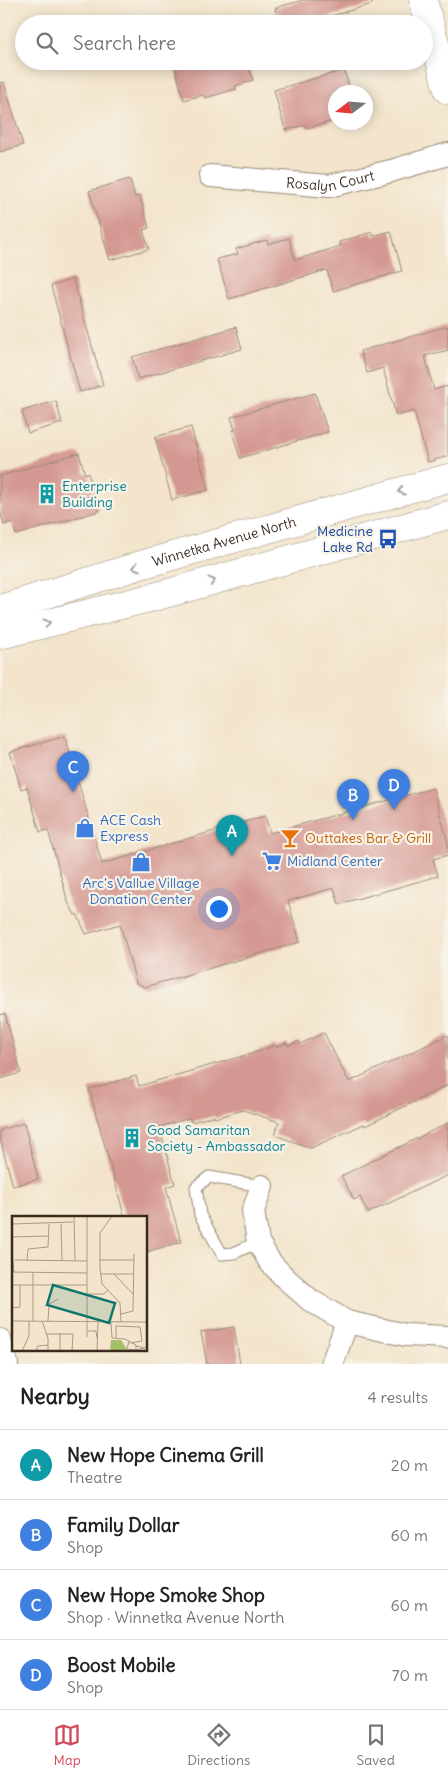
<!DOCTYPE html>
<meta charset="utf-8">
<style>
:root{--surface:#fff;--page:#f6f6f6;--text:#222;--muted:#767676;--line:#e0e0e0;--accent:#d1495b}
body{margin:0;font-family:Delius,sans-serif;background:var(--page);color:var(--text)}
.compass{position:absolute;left:328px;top:85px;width:45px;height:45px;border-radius:50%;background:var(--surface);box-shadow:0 2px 12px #0003;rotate:254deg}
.you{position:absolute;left:218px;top:908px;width:18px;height:18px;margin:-12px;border:4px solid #fff;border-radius:50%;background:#1a73e8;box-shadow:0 0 0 8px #1a73e833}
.badge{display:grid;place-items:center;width:32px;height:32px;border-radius:50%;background:var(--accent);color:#fff;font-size:16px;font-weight:700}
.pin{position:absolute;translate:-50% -41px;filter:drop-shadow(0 1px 2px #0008)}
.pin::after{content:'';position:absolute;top:26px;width:18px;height:15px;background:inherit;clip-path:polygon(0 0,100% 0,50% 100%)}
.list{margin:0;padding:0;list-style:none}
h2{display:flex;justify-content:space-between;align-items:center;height:65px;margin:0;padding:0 20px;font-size:21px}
h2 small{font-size:16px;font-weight:400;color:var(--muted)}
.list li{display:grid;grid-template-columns:32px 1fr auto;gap:15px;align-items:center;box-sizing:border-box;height:70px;padding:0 20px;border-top:1px solid var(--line)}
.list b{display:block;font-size:19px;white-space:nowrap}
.list p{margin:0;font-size:16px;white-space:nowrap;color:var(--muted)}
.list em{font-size:16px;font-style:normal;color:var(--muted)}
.icon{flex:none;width:28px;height:28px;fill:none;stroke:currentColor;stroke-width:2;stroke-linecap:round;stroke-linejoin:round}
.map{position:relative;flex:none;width:448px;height:1364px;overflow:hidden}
.search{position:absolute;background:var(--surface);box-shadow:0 2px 12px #0003;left:15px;right:15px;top:15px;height:55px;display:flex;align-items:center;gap:12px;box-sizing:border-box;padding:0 18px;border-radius:28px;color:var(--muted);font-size:19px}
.sheet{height:345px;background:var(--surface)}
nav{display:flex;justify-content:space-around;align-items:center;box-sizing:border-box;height:70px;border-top:1px solid var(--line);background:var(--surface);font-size:14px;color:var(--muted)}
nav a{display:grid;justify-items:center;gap:2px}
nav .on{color:var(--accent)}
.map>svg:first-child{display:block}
.building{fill:#d49892}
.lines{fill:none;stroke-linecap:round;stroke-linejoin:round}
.service-casing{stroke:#978774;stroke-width:13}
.minor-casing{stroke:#978774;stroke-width:24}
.tertiary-casing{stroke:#978774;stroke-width:29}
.secondary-casing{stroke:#978774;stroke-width:29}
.service{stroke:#fff;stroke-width:11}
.minor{stroke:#fff;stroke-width:22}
.tertiary{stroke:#fff;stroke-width:28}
.secondary{stroke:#fff;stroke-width:28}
.oneway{stroke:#a79f9a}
.labels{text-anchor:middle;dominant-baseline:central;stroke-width:4.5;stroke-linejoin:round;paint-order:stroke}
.street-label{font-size:14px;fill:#3b2a1e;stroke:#f7f3e8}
.culture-label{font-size:14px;fill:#0d838f;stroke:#f7f3e8;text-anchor:start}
.transit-label{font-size:14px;fill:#164399;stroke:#f7f3e8;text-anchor:end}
.shop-label{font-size:14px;fill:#366cbe;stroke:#f7f3e8;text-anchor:start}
.food-label{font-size:14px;fill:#c56008;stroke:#f7f3e8;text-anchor:start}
.inset-road{fill:none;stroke:#a99a86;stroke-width:1}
.view{fill:#0f766e;fill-opacity:0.15;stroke:#0f766e;stroke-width:2.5}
.inset-edge{fill:none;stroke:#3b2a1e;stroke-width:2.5}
</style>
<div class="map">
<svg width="448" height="1364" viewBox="0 0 448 1364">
<rect width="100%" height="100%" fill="#f7f3e8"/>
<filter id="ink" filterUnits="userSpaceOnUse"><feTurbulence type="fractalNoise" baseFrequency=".02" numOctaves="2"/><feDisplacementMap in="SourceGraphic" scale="10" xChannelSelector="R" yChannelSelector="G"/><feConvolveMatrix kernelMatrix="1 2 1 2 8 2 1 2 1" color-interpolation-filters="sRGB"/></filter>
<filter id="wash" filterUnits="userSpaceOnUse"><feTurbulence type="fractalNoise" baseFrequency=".0096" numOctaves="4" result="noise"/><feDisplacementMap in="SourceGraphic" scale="20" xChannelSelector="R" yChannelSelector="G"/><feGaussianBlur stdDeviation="1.12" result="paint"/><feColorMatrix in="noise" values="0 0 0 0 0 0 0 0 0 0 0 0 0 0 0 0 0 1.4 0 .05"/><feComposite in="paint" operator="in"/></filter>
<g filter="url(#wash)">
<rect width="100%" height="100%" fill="#f3e4cb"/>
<g id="blocks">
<g class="building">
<polygon points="303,0 371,0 372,4 305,24 279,24 275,8"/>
<polygon points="173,61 248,61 253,80 235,86 236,89 205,98 203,95 184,100"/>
<polygon points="344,70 351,92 336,92 336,120 307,128 306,125 285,130 274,90"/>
<polygon points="4,82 23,145 0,152 0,83"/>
<polygon points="130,179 135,197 140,196 149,228 143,230 149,249 110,260 89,191"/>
<polygon points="391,231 402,271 333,291 327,270 229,299 217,259 238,254 236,249 267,240 268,244 289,238 295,260 341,246 339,242 372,232 373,236"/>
<polygon points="73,279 103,385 80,392 51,286"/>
<polygon points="448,326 448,350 425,356 434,390 448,386 448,456 428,462 414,411 396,416 383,368 367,373 360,351"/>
<polygon points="236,327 242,349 138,379 132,357"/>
<polygon points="315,393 328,432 240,458 232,431 235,430 231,417"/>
<polygon points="56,401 62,423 28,433 22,411"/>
<polygon points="191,427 208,490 172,500 155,437"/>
<polygon points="79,453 85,474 88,473 99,511 16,535 12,522 4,525 0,511 0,476"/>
<polygon points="65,736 102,864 265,816 270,833 433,788 448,843 448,855 433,859 438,876 339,904 334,888 288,901 300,942 145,987 136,983 120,924 86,934 77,914 75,915 68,902 48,830 40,832 27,787 21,789 10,752"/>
<polygon points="5,1014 21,1073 0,1079 0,1015"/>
<polygon points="324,1033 349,1082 448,1035 448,1085 365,1126 364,1124 311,1148 275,1135 279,1122 243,1110 215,1118 214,1116 191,1122 190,1118 159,1127 175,1184 166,1187 181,1242 146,1252 146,1218 125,1218 89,1089 136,1076 139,1086 260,1051 275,1045 276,1047 287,1043 288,1046 299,1041 300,1044"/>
<polygon points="24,1123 38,1179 13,1186 0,1139 0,1130"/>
<polygon points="448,1123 448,1175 368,1213 360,1197 354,1200 341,1176"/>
<polygon points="234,1327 240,1364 207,1364 201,1332"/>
</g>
</g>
</g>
<g filter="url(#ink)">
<use href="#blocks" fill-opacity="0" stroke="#978774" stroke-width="1"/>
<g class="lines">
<defs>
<polyline id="service" points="258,1242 234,1253 222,1254 200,1215 196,1187 209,1177 262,1186"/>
<g id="minor">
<path id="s1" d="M210 176 329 186 391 171 448 154"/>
<polyline points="262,1186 253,1211 258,1242 270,1262 285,1278 310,1300 347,1322 406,1335 448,1337"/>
<polyline points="0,1340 7,1364"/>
<polyline points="332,1364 347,1322"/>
</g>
<polyline id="tertiary" points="423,0 448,90"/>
<g id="secondary">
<path id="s2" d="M0 609 144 564 448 478"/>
<polyline points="0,635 154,597 448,515"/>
</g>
</defs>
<use href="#service" class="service-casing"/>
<use href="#minor" class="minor-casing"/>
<use href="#tertiary" class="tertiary-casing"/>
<use href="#secondary" class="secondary-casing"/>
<use href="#service" class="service"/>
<use href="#minor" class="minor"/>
<use href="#tertiary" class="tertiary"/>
<use href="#secondary" class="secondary"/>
</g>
<defs><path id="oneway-chevron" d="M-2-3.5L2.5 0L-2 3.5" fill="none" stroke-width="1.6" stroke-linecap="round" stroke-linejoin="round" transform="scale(1.25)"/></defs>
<g class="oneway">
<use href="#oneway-chevron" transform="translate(401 491) rotate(164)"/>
<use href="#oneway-chevron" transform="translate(136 567) rotate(163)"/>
<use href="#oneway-chevron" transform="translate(212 581) rotate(-15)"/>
<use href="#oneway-chevron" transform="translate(47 623) rotate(-14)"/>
</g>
</g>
<defs>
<symbol id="building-bare" viewBox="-9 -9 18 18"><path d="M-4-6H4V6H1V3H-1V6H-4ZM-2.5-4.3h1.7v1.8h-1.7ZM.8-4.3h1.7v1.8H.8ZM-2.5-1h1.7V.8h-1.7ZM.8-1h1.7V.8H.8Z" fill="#0f9aa8" stroke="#f7f3e8" stroke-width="2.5" paint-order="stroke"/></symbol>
<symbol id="bus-bare" viewBox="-9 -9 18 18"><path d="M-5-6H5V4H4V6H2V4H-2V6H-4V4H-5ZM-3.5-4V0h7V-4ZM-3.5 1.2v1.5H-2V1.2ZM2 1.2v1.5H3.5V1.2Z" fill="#1a4fb4" stroke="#f7f3e8" stroke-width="2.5" paint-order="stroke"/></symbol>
<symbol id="shop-bare" viewBox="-9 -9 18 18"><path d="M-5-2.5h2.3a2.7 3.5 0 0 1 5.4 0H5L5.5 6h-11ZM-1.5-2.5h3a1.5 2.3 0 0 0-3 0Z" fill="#3f7fe0" stroke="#f7f3e8" stroke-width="2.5" paint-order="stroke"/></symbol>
<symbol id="bar-bare" viewBox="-9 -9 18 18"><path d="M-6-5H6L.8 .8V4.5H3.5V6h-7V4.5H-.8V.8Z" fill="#e8710a" stroke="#f7f3e8" stroke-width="2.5" paint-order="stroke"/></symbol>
<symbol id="supermarket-bare" viewBox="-9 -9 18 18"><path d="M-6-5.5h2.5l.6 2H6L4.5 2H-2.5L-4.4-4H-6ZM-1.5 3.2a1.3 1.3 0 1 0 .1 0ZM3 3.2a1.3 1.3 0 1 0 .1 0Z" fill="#3f7fe0" stroke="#f7f3e8" stroke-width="2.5" paint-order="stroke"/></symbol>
</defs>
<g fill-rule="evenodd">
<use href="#building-bare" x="33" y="480" width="28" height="28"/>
<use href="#bus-bare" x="374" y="525" width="28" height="28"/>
<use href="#shop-bare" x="71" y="814" width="28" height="28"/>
<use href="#bar-bare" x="276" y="824" width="28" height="28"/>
<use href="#supermarket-bare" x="258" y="847" width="28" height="28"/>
<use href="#shop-bare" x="127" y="848" width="28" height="28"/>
<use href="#building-bare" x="118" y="1124" width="28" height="28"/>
</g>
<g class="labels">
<g class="street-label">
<text stroke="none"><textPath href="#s1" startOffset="121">Rosalyn Court</textPath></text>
<text stroke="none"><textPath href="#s2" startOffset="234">Winnetka Avenue North</textPath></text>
</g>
<g class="culture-label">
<text x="62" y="486">Enterprise<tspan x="62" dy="16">Building</tspan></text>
<text x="147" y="1130">Good Samaritan<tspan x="147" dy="16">Society - Ambassador</tspan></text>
</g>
<g class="transit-label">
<text x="373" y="531">Medicine<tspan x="373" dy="16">Lake Rd</tspan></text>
</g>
<g class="shop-label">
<text x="100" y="820">ACE Cash<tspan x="100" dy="16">Express</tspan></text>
<text x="287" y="861">Midland Center</text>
<text x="141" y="883" text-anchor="middle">Arc's Vallue Village<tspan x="141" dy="16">Donation Center</tspan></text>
</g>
<g class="food-label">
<text x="305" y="838">Outtakes Bar &amp; Grill</text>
</g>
</g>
<g transform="translate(12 1216)">
<rect width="135" height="135" fill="#f3e4cb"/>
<path d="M99 124H109L116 135H98Z" fill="#a2c169"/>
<path class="inset-road" d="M62 0 63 44M0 8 61 6M49 8 50 44M0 21 36 20M0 34 2 56M3 44 75 45M15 44 16 33 36 31 37 8M88 44H122M88 52 90 68 108 87 109 106M88 52V17L100 0M0 56 75 57M21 56V105M88 58H122M102 58 121 78M0 69H75M75 78H92L96 74M0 92 8 91V69M109 98 121 95 122 38M0 105 135 106M30 105 36 122V135M36 105 37 88 46 83M99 106 100 122 113 123 124 129V134L133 132 124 130M76 115H84L85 122M34 118H61L60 135M75 121V0M104 122V110L128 111 130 125 118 127M117 125 115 133 124 134M10 135 17 120V105M24 135 26 130 36 129M48 135V117M85 135 86 106"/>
<path class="view" d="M41 69 103 87 97 107 35 89Z"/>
<rect width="135" height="135" class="inset-edge"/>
</g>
</svg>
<svg class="compass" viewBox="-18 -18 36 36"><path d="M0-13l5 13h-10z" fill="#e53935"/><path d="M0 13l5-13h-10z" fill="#767676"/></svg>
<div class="you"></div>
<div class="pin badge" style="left:232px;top:856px;background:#0f9aa8">A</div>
<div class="pin badge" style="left:353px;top:820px;background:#3f7fe0">B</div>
<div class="pin badge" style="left:73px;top:792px;background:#3f7fe0">C</div>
<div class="pin badge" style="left:394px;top:810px;background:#3f7fe0">D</div>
<div class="search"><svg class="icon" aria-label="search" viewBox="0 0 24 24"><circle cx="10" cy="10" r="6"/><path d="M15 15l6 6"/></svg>Search here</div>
</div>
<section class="sheet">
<h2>Nearby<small>4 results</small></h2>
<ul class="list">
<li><span class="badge" style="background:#0f9aa8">A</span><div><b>New Hope Cinema Grill</b><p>Theatre</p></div><em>20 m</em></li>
<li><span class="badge" style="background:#3f7fe0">B</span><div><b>Family Dollar</b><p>Shop</p></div><em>60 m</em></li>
<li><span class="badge" style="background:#3f7fe0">C</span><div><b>New Hope Smoke Shop</b><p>Shop · Winnetka Avenue North</p></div><em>60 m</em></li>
<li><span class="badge" style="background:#3f7fe0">D</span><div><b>Boost Mobile</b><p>Shop</p></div><em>70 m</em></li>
</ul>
</section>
<nav>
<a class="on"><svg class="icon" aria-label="map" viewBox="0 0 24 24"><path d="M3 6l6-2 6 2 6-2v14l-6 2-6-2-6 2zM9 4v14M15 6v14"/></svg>Map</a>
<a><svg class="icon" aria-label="directions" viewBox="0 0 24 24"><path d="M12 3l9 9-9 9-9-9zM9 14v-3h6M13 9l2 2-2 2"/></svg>Directions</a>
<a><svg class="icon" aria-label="saved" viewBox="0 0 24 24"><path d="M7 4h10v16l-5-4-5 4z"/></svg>Saved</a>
</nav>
